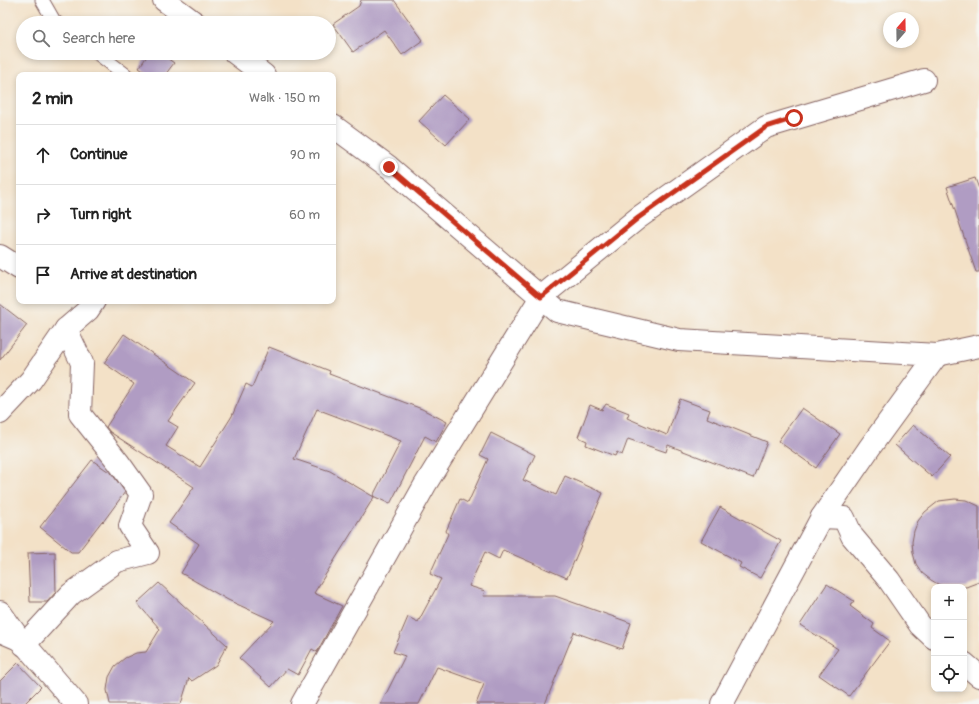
<!DOCTYPE html>
<meta charset="utf-8">
<style>
:root{--surface:#fff;--page:#f6f6f6;--text:#222;--muted:#767676;--line:#e0e0e0}
body{margin:0;font-family:Pangolin,sans-serif;background:var(--page);color:var(--text)}
.controls{position:absolute;right:12px;bottom:12px;display:grid;overflow:hidden;border-radius:8px;box-shadow:0 2px 6px #0003}
.controls button{width:36px;height:36px;display:grid;place-items:center;padding:0;border:0;border-bottom:1px solid var(--line);background:var(--surface);color:var(--text);font:20px sans-serif}
.compass{position:absolute;left:883px;top:12px;width:36px;height:36px;border-radius:50%;background:var(--surface);box-shadow:0 2px 6px #0003;rotate:20deg}
.stop{position:absolute;width:12px;height:12px;margin:-9px;border:3px solid #c8321e;border-radius:50%;background:#fff}
.stop.end{background:#c8321e;border-color:#fff;box-shadow:0 1px 4px #0008}
.list{margin:0;padding:0;list-style:none}
h2{display:flex;justify-content:space-between;align-items:center;height:52px;margin:0;padding:0 16px;font-size:17px}
h2 small{font-size:13px;font-weight:400;color:var(--muted)}
.list li{display:grid;grid-template-columns:26px 1fr auto;gap:12px;align-items:center;box-sizing:border-box;height:60px;padding:0 16px;border-top:1px solid var(--line)}
.list b{display:block;font-size:15px;white-space:nowrap}
.list em{font-size:13px;font-style:normal;color:var(--muted)}
.icon{flex:none;width:22px;height:22px;fill:none;stroke:currentColor;stroke-width:2;stroke-linecap:round;stroke-linejoin:round}
.map{position:relative;flex:none;width:979px;height:704px;overflow:hidden}
.search{position:absolute;background:var(--surface);box-shadow:0 2px 6px #0003;left:16px;top:16px;width:320px;height:44px;display:flex;align-items:center;gap:10px;box-sizing:border-box;padding:0 14px;border-radius:22px;color:var(--muted);font-size:15px}
.panel{position:absolute;background:var(--surface);box-shadow:0 2px 6px #0003;left:16px;top:72px;width:320px;height:232px;border-radius:8px}
.map>svg:first-child{display:block}
.building{fill:#b09cc3}
.lines{fill:none;stroke-linecap:round;stroke-linejoin:round}
.lane-casing{stroke:#856362;stroke-width:15}
.street-casing{stroke:#856362;stroke-width:24}
.lane{stroke:#fff;stroke-width:13}
.street{stroke:#fff;stroke-width:22}
.route{stroke:#c8321e;stroke-width:5}
</style>
<div class="map">
<svg width="979" height="704" viewBox="0 0 979 704">
<rect width="100%" height="100%" fill="#f6f6f2"/>
<filter id="ink" filterUnits="userSpaceOnUse"><feTurbulence type="fractalNoise" baseFrequency=".025" numOctaves="2"/><feDisplacementMap in="SourceGraphic" scale="8" xChannelSelector="R" yChannelSelector="G"/><feConvolveMatrix kernelMatrix="1 2 1 2 8 2 1 2 1" color-interpolation-filters="sRGB"/></filter>
<filter id="wash" filterUnits="userSpaceOnUse"><feTurbulence type="fractalNoise" baseFrequency=".012" numOctaves="4" result="noise"/><feDisplacementMap in="SourceGraphic" scale="16" xChannelSelector="R" yChannelSelector="G"/><feGaussianBlur stdDeviation="0.9" result="paint"/><feColorMatrix in="noise" values="0 0 0 0 0 0 0 0 0 0 0 0 0 0 0 0 0 1.4 0 .05"/><feComposite in="paint" operator="in"/></filter>
<g filter="url(#wash)">
<rect width="100%" height="100%" fill="#f3e1c7"/>
<g id="blocks">
<g class="building">
<polygon points="361,0 394,0 423,40 402,55 384,30 353,52 333,24 359,6"/>
<polygon points="149,53 160,53 174,63 165,75 149,75 139,68"/>
<polygon points="443,95 470,119 446,145 419,121"/>
<polygon points="975,178 979,189 979,272 976,272 947,187"/>
<polygon points="0,304 27,325 0,360"/>
<polygon points="124,334 195,383 168,421 178,427 166,446 200,467 232,416 246,384 252,387 269,347 330,371 329,374 422,409 447,422 436,442 425,436 390,504 373,496 401,441 317,409 294,459 330,471 374,497 314,593 342,606 317,652 312,649 298,675 287,669 271,687 239,658 274,621 228,600 181,573 199,544 169,523 194,487 110,432 106,427 134,384 104,363"/>
<polygon points="680,399 710,410 707,418 767,442 753,478 668,445 666,452 628,439 622,455 617,452 615,456 586,445 587,441 578,437 590,405 602,410 606,404 629,413 627,418 667,435"/>
<polygon points="802,408 840,434 816,468 778,441"/>
<polygon points="913,425 950,457 932,477 895,445"/>
<polygon points="491,433 535,455 523,480 556,495 565,476 603,493 567,578 503,550 499,559 485,552 469,586 485,591 483,596 555,596 631,623 622,649 574,632 545,704 476,704 484,684 437,667 419,704 381,704 405,656 393,652 408,617 418,622 441,579 430,574 448,534 446,531 460,499 468,503 488,459 480,455"/>
<polygon points="92,460 112,474 125,492 103,522 102,521 78,552 71,552 40,527"/>
<polygon points="955,499 966,500 979,506 979,582 966,587 947,587 941,586 931,580 922,573 916,564 913,553 912,542 914,531 918,521 925,512 939,501"/>
<polygon points="720,507 781,541 760,578 739,567 741,563 701,541"/>
<polygon points="55,552 56,592 47,602 30,602 28,553"/>
<polygon points="159,583 227,645 216,665 192,681 189,678 181,704 110,704 107,690 109,677 115,666 125,658 136,653 146,652 160,629 137,603"/>
<polygon points="827,584 854,601 850,606 874,624 872,628 890,641 849,696 819,675 838,649 800,625"/>
<polygon points="18,663 41,687 24,704 0,704 0,681"/>
</g>
</g>
</g>
<g filter="url(#ink)">
<use href="#blocks" fill-opacity="0" stroke="#856362" stroke-width="1"/>
<g class="lines">
<defs>
<g id="lane">
<polyline points="42,0 54,21 57,23"/>
<polyline points="97,53 126,75"/>
</g>
<g id="street">
<polyline points="164,0 195,23"/>
<polyline points="235,53 264,75"/>
<polyline points="333,126 389,167 557,311 679,340 937,355 979,346"/>
<polyline points="0,256 19,268"/>
<polyline points="0,413 31,380 66,329 88,310 94,301"/>
<polyline points="822,517 844,518 852,536 889,580 920,625 934,638"/>
<polyline points="0,612 20,640"/>
<polyline points="0,631 21,640 76,704"/>
<polyline points="24,645 71,594 117,561 148,553 130,526 141,494 119,463 80,414 82,363 66,329"/>
<polyline points="964,663 979,676"/>
<polyline points="302,704 425,485 541,297 638,218 766,127 924,80"/>
<polyline points="722,704 822,517 870,447 937,355"/>
</g>
</defs>
<use href="#lane" class="lane-casing"/>
<use href="#street" class="street-casing"/>
<use href="#lane" class="lane"/>
<use href="#street" class="street"/>
</g>
</g>
<g class="lines" filter="url(#ink)">
<polyline class="route" points="389,167 541,297 638,218 766,127 794,118"/>
</g>
</svg>
<div class="controls">
<button>+</button>
<button>−</button>
<button><svg class="icon" aria-label="locate" viewBox="0 0 24 24"><circle cx="12" cy="12" r="6"/><path d="M12 2v4M12 18v4M2 12h4M18 12h4"/></svg></button>
</div>
<svg class="compass" viewBox="-18 -18 36 36"><path d="M0-13l5 13h-10z" fill="#e53935"/><path d="M0 13l5-13h-10z" fill="#767676"/></svg>
<div class="stop" style="left:794px;top:118px"></div>
<div class="stop end" style="left:389px;top:167px"></div>
<div class="search"><svg class="icon" aria-label="search" viewBox="0 0 24 24"><circle cx="10" cy="10" r="6"/><path d="M15 15l6 6"/></svg>Search here</div>
<section class="panel">
<h2>2 min<small>Walk · 150 m</small></h2>
<ul class="list">
<li><svg class="icon" aria-label="ahead" viewBox="0 0 24 24"><path d="M12 20V5M6 11l6-6 6 6"/></svg><div><b>Continue</b></div><em>90 m</em></li>
<li><svg class="icon" aria-label="right" viewBox="0 0 24 24"><path d="M7 20v-9h11M14 6l5 5-5 5"/></svg><div><b>Turn right</b></div><em>60 m</em></li>
<li><svg class="icon" aria-label="arrive" viewBox="0 0 24 24"><path d="M6 21V4h12l-3 4 3 4H6"/></svg><div><b>Arrive at destination</b></div></li>
</ul>
</section>
</div>
